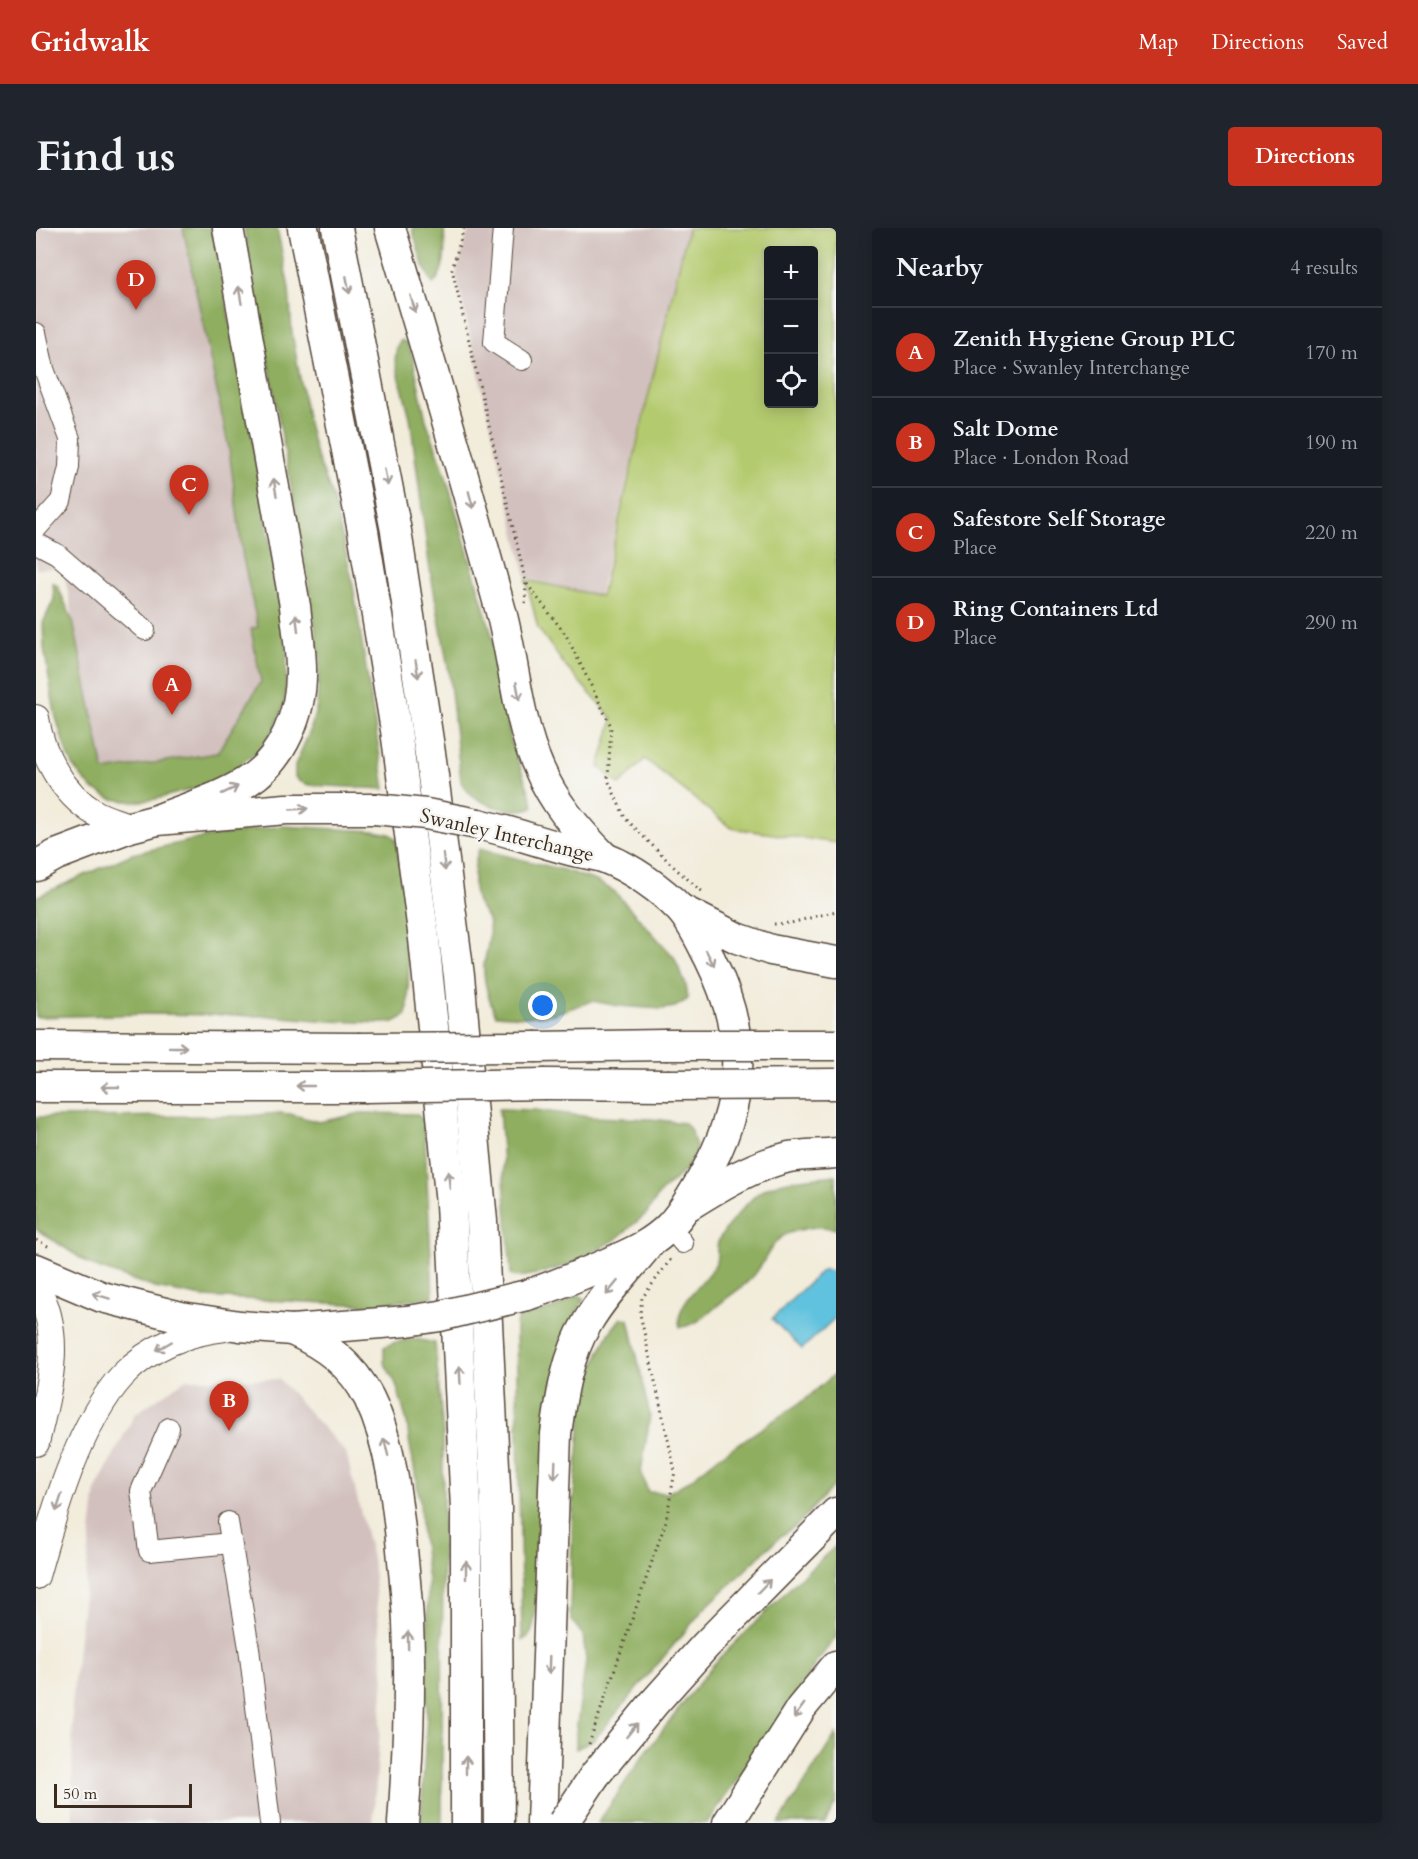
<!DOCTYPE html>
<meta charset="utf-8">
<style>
:root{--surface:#171b24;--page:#20242c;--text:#f1f3f6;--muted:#9ea1a6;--line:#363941;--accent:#c8321e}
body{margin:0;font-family:Cardo,serif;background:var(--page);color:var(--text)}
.controls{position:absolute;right:18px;top:18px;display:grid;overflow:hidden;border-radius:6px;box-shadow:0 3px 15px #0003}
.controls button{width:54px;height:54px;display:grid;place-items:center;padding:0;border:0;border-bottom:2px solid var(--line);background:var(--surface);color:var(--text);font:30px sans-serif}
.scale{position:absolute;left:18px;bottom:15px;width:138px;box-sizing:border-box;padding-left:6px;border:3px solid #3b2a1e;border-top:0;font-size:16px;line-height:21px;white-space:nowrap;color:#3b2a1e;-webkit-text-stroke:4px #f6f6f2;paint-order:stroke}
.you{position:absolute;left:507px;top:778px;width:21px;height:21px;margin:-15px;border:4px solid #fff;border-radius:50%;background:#1a73e8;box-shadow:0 0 0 9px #1a73e833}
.badge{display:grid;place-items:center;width:39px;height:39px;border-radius:50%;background:var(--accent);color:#fff;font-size:20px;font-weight:700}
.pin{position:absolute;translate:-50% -50px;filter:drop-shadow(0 2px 3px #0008)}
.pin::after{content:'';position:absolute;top:32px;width:21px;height:18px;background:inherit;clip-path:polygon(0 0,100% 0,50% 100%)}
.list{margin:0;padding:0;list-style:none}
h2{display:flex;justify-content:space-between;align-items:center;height:78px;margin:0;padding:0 24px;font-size:26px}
h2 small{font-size:20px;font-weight:400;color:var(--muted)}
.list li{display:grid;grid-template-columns:39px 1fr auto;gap:18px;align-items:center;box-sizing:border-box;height:90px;padding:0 24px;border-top:2px solid var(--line)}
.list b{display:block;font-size:22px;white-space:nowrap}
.list p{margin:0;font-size:20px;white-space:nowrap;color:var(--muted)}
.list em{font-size:20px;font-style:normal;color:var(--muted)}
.icon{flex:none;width:33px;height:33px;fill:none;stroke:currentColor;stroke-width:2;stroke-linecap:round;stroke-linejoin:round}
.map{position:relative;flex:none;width:800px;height:1595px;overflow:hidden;border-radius:6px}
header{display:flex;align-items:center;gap:36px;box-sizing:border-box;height:84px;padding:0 30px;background:var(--accent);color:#fff}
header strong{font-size:28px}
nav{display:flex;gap:33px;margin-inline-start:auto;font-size:21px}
.intro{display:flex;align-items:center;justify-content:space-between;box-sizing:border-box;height:144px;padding:0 36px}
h1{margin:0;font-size:42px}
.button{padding:15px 27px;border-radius:6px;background:var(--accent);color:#fff;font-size:21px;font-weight:700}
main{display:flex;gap:36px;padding:0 36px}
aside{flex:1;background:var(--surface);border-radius:6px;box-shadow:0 3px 15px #0003}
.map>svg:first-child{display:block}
.industrial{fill:#d1c0bd}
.green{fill:#b4ca6e;stroke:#787a46;stroke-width:1.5;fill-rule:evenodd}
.forest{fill:#8fae61;stroke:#656c40;stroke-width:1.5}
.water{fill:#60c2de;stroke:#4e767e;stroke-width:1.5}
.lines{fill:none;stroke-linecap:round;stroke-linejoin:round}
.minor-casing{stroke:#56473a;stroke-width:22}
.major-casing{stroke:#56473a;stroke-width:28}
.highway-casing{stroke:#56473a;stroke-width:33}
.path{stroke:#56473a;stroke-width:3;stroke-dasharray:1.5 4.5;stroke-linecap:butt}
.minor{stroke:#fff;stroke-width:20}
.major{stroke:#fff;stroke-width:26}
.highway{stroke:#fff;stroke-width:30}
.highway-bridge-casing{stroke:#56473a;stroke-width:33;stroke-linecap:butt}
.highway-bridge{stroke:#fff;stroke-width:30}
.oneway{stroke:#a79f9a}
.labels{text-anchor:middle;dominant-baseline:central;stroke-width:5;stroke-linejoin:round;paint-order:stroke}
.street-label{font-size:20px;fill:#3b2a1e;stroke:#f6f6f2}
</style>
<header>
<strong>Gridwalk</strong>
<nav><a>Map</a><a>Directions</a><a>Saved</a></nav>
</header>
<div class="intro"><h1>Find us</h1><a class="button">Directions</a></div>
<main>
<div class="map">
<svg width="800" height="1595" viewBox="0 0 800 1595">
<rect width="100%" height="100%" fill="#f6f6f2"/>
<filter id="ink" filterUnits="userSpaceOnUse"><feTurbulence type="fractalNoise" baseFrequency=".0167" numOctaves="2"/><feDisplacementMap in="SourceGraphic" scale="12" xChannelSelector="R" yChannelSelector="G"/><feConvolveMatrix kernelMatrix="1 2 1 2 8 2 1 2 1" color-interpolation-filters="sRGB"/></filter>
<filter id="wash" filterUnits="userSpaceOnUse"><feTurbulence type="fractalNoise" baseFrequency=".008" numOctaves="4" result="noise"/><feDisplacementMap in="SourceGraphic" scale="24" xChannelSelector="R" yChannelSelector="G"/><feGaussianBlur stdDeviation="1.35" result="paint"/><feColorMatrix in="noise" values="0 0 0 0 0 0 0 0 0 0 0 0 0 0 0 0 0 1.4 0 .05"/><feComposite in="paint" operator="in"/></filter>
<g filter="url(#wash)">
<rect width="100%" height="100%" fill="#f2ecdb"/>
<g class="industrial">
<polygon points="0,0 147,0 193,221 207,330 222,399 215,401 225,454 181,525 68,543 27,340 0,341"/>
<polygon points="433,0 652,0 563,368 490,350 420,47"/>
<polygon points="150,1151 243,1151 310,1225 336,1330 348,1448 337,1595 37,1595 36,1472 60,1261 99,1186"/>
</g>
<path class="green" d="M652 0H800V615L695 600 609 531 584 557 563 539 577 491 530 439 502 400 490 352 565 368ZM732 22H778V176H732Z"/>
<g class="forest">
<polygon points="147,0 176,0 221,234 251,421 249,474 237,504 221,523 200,540 168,558 120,571 98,574 76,571 56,561 39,541 30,523 19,486 8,420 7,395 18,371 17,355 22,359 37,393 68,543 181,525 225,454 215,401 222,399 207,330 193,221"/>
<polygon points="208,0 241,0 253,60 256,105 272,195 279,223 297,271 316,351 349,561 273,557 263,553 259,549 259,537 274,503 281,478 284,431 272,351"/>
<path d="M376 0H408C409 19 411 42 397 56L387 37Z"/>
<path d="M365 112 371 115 376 127 390 192 407 239 456 407 475 513 496 572 497 579C474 588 437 576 425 554L413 445 393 336 374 189 359 133 361 118Z"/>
<polygon points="246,598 339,603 354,606 360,611 373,706 372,780 369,788 358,794 347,795 293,793 234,788 117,786 0,789 0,669 96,626 166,610"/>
<path d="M443 621 528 642 560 653 578 663 638 729 650 757 652 771 639 779 626 781 583 778 556 773 515 787 489 789 460 787C453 773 447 753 448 737 450 723 455 710 453 696 452 687 446 683 442 676 435 662 438 634 443 621Z"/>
<polygon points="463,881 499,882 555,889 615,891 648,895 654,901 660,918 660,925 649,942 624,965 610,986 579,1012 537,1035 506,1045 484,1049 475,1047"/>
<polygon points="244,885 254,886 283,894 325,885 381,886 388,894 397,1069 332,1077 167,1069 119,1060 57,1038 0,1001 0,889 211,888"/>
<path d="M800 947V1001C788 999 780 998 768 1001 734 1007 737 1022 719 1046 708 1060 693 1067 680 1079 670 1087 658 1099 644 1099 638 1076 667 1056 679 1037 683 1029 679 1021 682 1014 686 1003 717 967 727 962 748 950 777 950 800 947Z"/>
<path d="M543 1067 548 1071 537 1091 499 1386C497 1397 498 1408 486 1412L480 1097 482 1091 521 1079Z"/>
<polygon points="585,1090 593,1091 614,1188 605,1244 612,1264 632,1265 654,1252 684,1228 771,1170 800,1145 800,1255 761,1297 745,1308 667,1382 558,1512 540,1521 540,1504 550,1432 547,1407 536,1393 534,1385 537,1275 547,1171 563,1125 574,1104"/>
<polygon points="380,1111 399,1115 407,1206 406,1595 385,1595 391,1485 392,1353 385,1299 384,1272 373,1212 371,1194 360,1156 348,1134 348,1119 360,1114"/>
<polygon points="800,1318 800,1409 779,1436 761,1465 671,1595 562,1595 607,1528 676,1438 767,1347"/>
<polygon points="800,1506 800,1575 789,1595 743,1595"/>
</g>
<polygon class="water" points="786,1042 800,1043 800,1089 766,1121 736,1091"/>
</g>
<g filter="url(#ink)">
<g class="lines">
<defs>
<g id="minor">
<polyline points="467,0 458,114 486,132"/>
<polyline points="0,105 8,141 34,211 33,239 25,273 0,301"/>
<polyline points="0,315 21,326 109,402"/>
<polyline points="634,999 647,1015"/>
<polyline points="133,1200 105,1263 113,1323 195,1315"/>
<polyline points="192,1294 213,1420 234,1595"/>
</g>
<g id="major">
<path d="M0 490C5 526 27 566 59 585 69 591 83 594 94 599"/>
<path d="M0 1058C29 1106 12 1164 0 1215"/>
<path d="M0 1348C17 1287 43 1194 87 1147 114 1119 151 1104 189 1100"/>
</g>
<g id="highway">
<polyline points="267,0 327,303 360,502 388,711 415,976 430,1281 430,1595"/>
<polyline points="301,0 360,303 395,532 423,748 446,993 460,1279 463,1595"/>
<path d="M354 0C392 126 429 252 464 380 478 430 481 491 502 538 517 574 541 602 568 629"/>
<path d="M121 592C150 580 183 571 210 554 247 532 266 484 265 442 265 421 261 399 259 378L192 0"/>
<path d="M442 596C473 603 503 614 534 622 545 625 558 626 569 630 595 640 625 661 644 681 657 695 665 714 674 731 713 809 710 876 666 951 656 968 647 985 633 999 617 1015 599 1023 579 1032 550 1045 521 1057 491 1067"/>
<polyline points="0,638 20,627 94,599 121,592 250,581 339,581"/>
<polyline points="646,682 701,710 735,722 800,734"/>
<polyline points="0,818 321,820"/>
<polyline points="501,819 629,817"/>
<polyline points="510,856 631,857"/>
<polyline points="0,859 328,859"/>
<path d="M653 977C685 957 716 938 753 929 768 926 785 927 800 925"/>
<polyline points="0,1041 66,1069 145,1089 204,1098 256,1102 371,1093"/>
<path d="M256 1102C289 1117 316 1136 333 1170 355 1216 361 1271 366 1321 368 1345 371 1370 372 1394 375 1461 372 1528 367 1595"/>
<polyline points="559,1547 618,1475 669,1418 800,1285"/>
<path d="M506 1595 520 1206C525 1169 531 1128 551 1095 566 1069 588 1046 608 1022"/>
<polyline points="692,1595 765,1480 800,1438"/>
</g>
</defs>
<use href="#minor" class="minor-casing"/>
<use href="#major" class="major-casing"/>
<use href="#highway" class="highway-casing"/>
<g class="path">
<polyline points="428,0 416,41 490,355 489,378"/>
<polyline points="491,356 530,407 575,498 572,552 589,590 640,641 669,666"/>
<polyline points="738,696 755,695 800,683"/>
<polyline points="0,1012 14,1019"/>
<polyline points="553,1516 630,1293 639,1243 604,1086 606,1070 635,1031"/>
</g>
<use href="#minor" class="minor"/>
<use href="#major" class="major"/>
<use href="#highway" class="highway"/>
<defs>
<g id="highway-bridge">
<polyline points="339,581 390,586 442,596"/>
<polyline points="629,817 800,817"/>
<polyline points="321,820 501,819"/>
<polyline points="631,857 800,856"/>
<polyline points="328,859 510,856"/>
<polyline points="371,1093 404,1088 491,1067"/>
<polyline points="527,1595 559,1547"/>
</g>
</defs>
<use href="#highway-bridge" class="highway-bridge-casing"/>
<use href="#highway-bridge" class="highway-bridge"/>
</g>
<defs><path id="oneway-shaft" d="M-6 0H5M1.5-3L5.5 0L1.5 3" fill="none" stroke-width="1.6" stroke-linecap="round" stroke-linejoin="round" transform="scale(1.5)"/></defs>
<g class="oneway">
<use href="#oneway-shaft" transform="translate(312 57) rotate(79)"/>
<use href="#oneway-shaft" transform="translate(204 67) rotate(-100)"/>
<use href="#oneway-shaft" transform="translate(377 76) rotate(73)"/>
<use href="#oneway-shaft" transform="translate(350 249) rotate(79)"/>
<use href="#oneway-shaft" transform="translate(239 259) rotate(-100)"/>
<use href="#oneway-shaft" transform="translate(435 272) rotate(75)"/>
<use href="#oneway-shaft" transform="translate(261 395) rotate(-97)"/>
<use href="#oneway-shaft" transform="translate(381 441) rotate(81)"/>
<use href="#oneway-shaft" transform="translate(482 463) rotate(79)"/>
<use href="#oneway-shaft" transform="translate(194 562) rotate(-25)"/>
<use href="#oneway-shaft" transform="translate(263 581) rotate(-3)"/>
<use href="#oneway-shaft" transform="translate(408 634) rotate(83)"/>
<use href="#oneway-shaft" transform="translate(674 730) rotate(63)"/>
<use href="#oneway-shaft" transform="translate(142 819)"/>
<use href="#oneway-shaft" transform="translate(269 858) rotate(-180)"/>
<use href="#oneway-shaft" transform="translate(74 859) rotate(180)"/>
<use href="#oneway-shaft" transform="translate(413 952) rotate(-96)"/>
<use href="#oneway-shaft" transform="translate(576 1060) rotate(129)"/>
<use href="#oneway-shaft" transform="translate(65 1068) rotate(-163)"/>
<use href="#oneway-shaft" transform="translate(128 1118) rotate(150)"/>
<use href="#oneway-shaft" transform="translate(424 1147) rotate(-93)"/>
<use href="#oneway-shaft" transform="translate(350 1219) rotate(-104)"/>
<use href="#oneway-shaft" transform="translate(519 1242) rotate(92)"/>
<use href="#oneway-shaft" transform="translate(23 1275) rotate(108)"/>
<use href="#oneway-shaft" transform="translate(430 1342) rotate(-90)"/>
<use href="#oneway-shaft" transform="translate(728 1358) rotate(-46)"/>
<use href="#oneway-shaft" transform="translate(372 1412) rotate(-91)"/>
<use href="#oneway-shaft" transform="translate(513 1437) rotate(92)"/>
<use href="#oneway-shaft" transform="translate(763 1483) rotate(126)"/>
<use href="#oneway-shaft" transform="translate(596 1502) rotate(-51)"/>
<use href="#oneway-shaft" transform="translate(430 1537) rotate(-90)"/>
</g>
</g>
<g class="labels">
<g class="street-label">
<text transform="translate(471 607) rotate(13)">Swanley Interchange</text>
</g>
</g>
</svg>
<div class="controls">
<button>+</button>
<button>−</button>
<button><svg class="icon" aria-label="locate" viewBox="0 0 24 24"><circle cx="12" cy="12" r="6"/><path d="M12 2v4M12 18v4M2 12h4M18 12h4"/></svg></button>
</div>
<div class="scale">50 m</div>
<div class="you"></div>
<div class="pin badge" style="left:136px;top:487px">A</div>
<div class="pin badge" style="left:193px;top:1203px">B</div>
<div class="pin badge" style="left:153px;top:287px">C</div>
<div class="pin badge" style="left:100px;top:82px">D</div>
</div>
<aside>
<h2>Nearby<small>4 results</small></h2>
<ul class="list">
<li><span class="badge">A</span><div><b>Zenith Hygiene Group PLC</b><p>Place · Swanley Interchange</p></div><em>170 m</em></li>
<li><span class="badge">B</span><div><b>Salt Dome</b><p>Place · London Road</p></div><em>190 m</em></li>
<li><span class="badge">C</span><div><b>Safestore Self Storage</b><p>Place</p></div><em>220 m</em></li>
<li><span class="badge">D</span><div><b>Ring Containers Ltd</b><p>Place</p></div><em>290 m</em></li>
</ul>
</aside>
</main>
